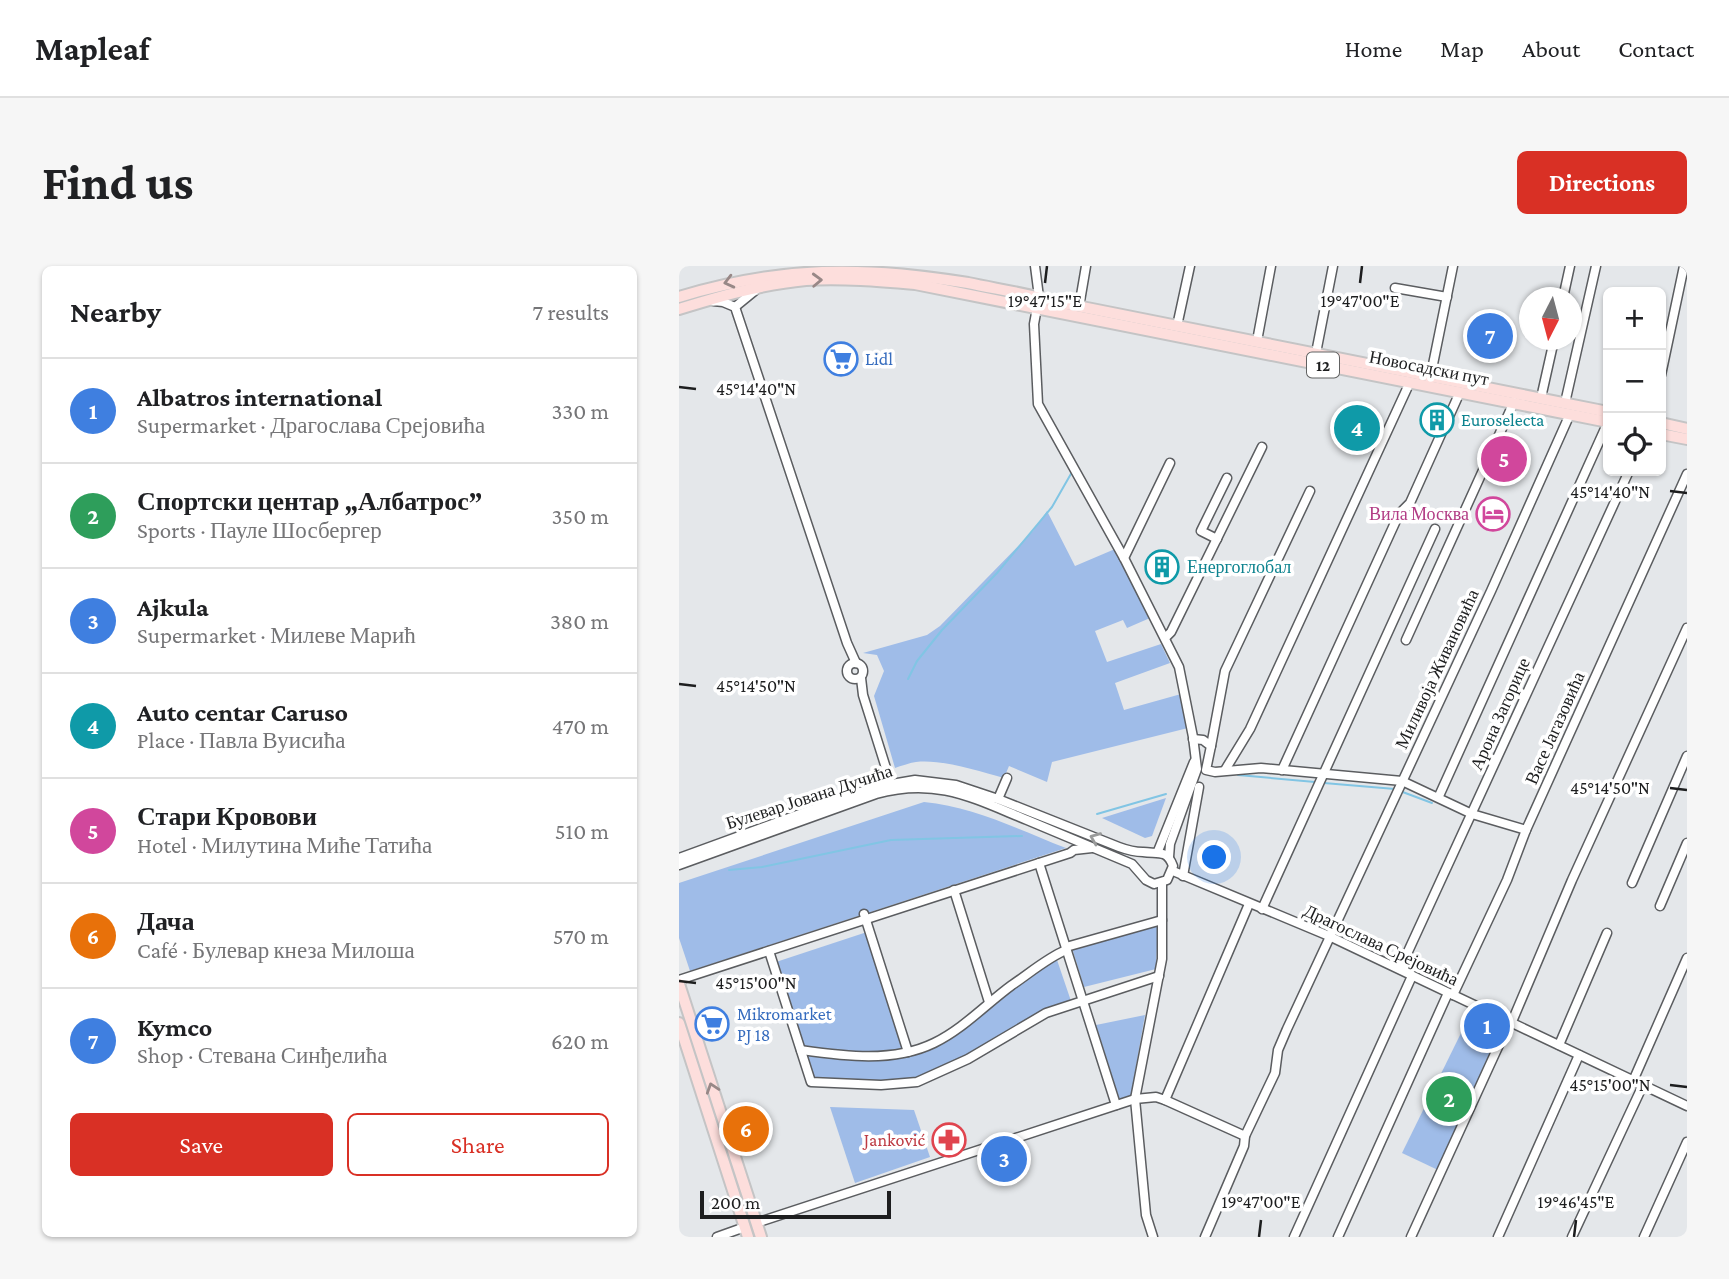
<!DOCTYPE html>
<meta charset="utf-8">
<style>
:root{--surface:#fff;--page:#f6f6f6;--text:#202124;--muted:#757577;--line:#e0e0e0;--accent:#d93025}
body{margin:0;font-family:"Crimson Pro",serif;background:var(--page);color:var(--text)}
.controls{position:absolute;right:21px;top:21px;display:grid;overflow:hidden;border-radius:10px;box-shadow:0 2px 5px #0004}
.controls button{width:63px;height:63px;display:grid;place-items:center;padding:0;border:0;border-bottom:2px solid var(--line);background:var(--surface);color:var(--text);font:35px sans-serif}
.compass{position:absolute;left:840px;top:21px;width:63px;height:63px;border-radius:50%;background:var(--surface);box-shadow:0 2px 5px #0004;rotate:186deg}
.scale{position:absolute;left:21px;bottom:18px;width:191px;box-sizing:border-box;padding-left:7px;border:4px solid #1d1e1f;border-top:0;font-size:19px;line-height:24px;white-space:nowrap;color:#1d1e1f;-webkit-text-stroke:5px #fff;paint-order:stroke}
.you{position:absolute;left:536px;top:592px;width:24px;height:24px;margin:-18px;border:5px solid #fff;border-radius:50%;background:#1a73e8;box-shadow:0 0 0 10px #1a73e833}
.badge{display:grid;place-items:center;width:46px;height:46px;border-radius:50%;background:var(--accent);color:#fff;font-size:23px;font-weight:700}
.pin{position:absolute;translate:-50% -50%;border:4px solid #fff;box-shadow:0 2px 7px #0006}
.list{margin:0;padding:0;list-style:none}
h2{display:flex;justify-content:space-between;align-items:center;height:91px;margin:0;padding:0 28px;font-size:30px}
h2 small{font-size:23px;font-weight:400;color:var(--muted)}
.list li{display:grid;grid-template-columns:46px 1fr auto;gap:21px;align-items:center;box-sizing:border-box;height:105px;padding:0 28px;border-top:2px solid var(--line)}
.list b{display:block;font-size:26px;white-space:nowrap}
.list p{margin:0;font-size:23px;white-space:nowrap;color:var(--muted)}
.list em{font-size:23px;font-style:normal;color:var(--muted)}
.actions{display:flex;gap:14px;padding:21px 28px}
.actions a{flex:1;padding:16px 0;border:2px solid var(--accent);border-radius:10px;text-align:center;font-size:24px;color:var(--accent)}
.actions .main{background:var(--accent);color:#fff}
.icon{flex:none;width:38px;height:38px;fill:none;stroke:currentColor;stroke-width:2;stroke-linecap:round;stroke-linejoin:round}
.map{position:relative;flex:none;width:1008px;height:971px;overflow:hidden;border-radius:10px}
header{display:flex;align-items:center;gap:42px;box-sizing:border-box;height:98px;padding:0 35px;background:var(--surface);border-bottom:2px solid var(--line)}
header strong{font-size:33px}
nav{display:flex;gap:38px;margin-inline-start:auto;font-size:24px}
.intro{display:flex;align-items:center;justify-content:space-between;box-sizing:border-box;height:168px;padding:0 42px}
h1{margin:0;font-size:49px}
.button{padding:18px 32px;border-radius:10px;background:var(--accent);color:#fff;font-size:24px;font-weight:700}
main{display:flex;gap:42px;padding:0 42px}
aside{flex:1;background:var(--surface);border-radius:10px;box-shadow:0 2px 5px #0004}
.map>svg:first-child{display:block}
.green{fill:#9fbce8}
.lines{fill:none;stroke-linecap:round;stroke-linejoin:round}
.stream{stroke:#81c5e4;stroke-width:2}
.minor-casing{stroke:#5b5d60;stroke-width:11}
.major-casing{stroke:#c4c4c5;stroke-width:14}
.minor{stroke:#fff;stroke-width:8}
.major{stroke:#fddedc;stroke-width:10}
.oneway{stroke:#988887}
.oneway2{stroke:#999a9a}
.ticks{fill:none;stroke:#1d1e1f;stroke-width:2.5}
.labels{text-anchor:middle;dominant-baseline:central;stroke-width:7;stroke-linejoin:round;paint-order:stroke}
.shield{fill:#fff;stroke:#616262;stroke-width:2}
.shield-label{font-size:16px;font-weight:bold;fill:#1d1e1f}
.shop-label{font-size:18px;fill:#366cbe;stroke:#fff;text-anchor:start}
.street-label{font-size:18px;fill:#1d1e1f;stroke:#fff}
.culture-label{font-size:18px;fill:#0d838f;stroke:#fff;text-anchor:start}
.hotel-label{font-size:18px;fill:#b23c85;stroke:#fff;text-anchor:end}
.health-label{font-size:18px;fill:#be3a42;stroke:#fff;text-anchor:end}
.ticks-label{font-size:18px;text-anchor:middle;fill:#1d1e1f;stroke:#fff;stroke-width:7;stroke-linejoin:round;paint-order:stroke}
</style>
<header>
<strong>Mapleaf</strong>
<nav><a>Home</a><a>Map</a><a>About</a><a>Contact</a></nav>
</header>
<div class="intro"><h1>Find us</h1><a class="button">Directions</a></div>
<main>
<aside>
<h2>Nearby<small>7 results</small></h2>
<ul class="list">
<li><span class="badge" style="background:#3f7fe0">1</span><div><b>Albatros international</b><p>Supermarket · Драгослава Срејовића</p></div><em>330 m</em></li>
<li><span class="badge" style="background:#2e9e5b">2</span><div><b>Спортски центар „Албатрос”</b><p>Sports · Пауле Шосбергер</p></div><em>350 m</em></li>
<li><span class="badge" style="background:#3f7fe0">3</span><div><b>Ajkula</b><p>Supermarket · Милеве Марић</p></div><em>380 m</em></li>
<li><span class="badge" style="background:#0f9aa8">4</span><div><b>Auto centar Caruso</b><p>Place · Павла Вуисића</p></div><em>470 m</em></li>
<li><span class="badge" style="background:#d1479c">5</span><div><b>Стари Кровови</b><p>Hotel · Милутина Миће Татића</p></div><em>510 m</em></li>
<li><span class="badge" style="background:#e8710a">6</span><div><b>Дача</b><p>Café · Булевар кнеза Милоша</p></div><em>570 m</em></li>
<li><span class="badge" style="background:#3f7fe0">7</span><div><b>Kymco</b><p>Shop · Стевана Синђелића</p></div><em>620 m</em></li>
</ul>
<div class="actions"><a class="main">Save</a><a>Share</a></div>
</aside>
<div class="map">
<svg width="1008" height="971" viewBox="0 0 1008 971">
<rect width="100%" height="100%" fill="#e4e7ea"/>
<g class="green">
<path d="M368 245 396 300 436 283 471 352 448 362 444 354 416 365 428 396 482 378 491 397 436 417 445 444 502 428 509 462 373 496 368 516 330 500 325 512C299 505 263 493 237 496 230 497 222 500 216 502L195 430 205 405 198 389 184 387 248 369 261 360 354 265Z"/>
<polygon points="487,532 473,570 466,572 423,552"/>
<path d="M245 536C295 541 341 564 387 582L11 705 0 672V617Z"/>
<polygon points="479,657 477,703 405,721 393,682"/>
<polygon points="188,666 226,784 188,788 124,782 97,696"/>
<polygon points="377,691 392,735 287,792 240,814 203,816 133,813 125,787 228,789 304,746"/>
<polygon points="466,749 452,829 444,833 440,832 417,759"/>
<polygon points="784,763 814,779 759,904 723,887"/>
<polygon points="151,841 235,844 251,891 176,917"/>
</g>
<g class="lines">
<g class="stream">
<polyline points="359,146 377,177"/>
<polyline points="229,413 238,395 263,364 318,307 373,241 393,206"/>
<polyline points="559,509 636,516"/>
<polyline points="645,517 716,523"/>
<polyline points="721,525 753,537"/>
<polyline points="418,548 487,528"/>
<polyline points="50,604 83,601 212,574 343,570"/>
</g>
<defs>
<g id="minor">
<polyline points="356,0 360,31 355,58 359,138 445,292 500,401 514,471 518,503 491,578 490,591"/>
<polyline points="716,22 768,31"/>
<polyline points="884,32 891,0"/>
<polyline points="34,35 44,36 56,41 168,377 177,397"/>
<polyline points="56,41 78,23"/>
<polyline points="400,41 407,0"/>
<polyline points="498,60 511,0"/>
<polyline points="578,75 592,0"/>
<polyline points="637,87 654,0"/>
<polyline points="982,109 1005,0"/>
<polyline points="751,113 774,0"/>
<polyline points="862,132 875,74"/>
<polyline points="886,137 917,0"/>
<polyline points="538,273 522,265 548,212"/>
<polyline points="445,292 491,197"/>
<polyline points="486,372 492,366 583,181"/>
<polyline points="727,374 835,136"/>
<circle cx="176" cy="405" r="8"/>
<polyline points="182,412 184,429 213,521"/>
<polyline points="514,473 524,474 532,480 527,504 536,506 582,502 723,515 793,548 847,564"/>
<polyline points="532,480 546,405 631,225"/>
<polyline points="546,504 571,463 731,116"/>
<polyline points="603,504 720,248 731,237 781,126"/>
<polyline points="760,530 929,156"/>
<polyline points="319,533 328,512"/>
<polyline points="479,585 515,496"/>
<path d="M0 592 195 521 236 514 277 519 319 533 440 581C448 584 456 586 464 586 479 588 488 583 494 600L488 614 475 618 467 614 453 598C418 583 383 569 348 554 294 532 257 511 197 528L0 599"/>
<polyline points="360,597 437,839"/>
<polyline points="494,605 650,670 1008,840"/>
<polyline points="504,610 520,521"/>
<polyline points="953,617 1008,490"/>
<polyline points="275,624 310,736"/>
<polyline points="981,640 1008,577"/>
<polyline points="583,643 756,263"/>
<polyline points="185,648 229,786"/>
<polyline points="387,681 483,654"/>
<polyline points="90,685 132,816 202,819 238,816 289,793 367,747 480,710"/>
<polyline points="721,703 950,205"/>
<polyline points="0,714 391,587 395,584 413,582"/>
<polyline points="774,729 828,614 847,564 1008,208"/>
<polyline points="832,758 893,614 1008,362"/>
<polyline points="880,779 928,667"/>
<path d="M122 784C165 790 214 797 255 777 284 763 307 738 333 719 351 707 368 692 387 684"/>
<polyline points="954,815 1008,692"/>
<polyline points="486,834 570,638"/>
<polyline points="77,957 456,833 477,831 486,834 566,870"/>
<polyline points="38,971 66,961"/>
<polyline points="474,971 467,949 456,833 483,693 483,617"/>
<polyline points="526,971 565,880 566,870 596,807 599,784 608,763 812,325 891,148"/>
<polyline points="615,971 733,710"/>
<polyline points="659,971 769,727"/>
<polyline points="732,971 830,757"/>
<polyline points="819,971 900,789"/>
<polyline points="893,971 964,819"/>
<polyline points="965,971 1008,876"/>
</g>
<g id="major">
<path d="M0 31C101 0 185 0 289 17 317 23 345 27 373 35L929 146"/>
<path d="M0 43C42 30 84 18 127 14 164 12 200 15 236 18L929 156"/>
<polyline points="982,157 1008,163"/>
<polyline points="982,168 1008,173"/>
<polyline points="0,718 82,971"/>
<polyline points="0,757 69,971"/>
</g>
</defs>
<use href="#minor" class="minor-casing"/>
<use href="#major" class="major-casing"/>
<use href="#minor" class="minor"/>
<use href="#major" class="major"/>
</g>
<defs><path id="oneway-chevron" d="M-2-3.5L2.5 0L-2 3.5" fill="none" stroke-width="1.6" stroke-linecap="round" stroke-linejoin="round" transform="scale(1.75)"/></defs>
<g class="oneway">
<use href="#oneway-chevron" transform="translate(138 14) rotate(-2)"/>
<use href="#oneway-chevron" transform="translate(50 16) rotate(166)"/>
<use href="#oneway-chevron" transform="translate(33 822) rotate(-108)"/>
</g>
<use class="oneway2" href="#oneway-chevron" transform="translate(416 572) rotate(-158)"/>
<path class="ticks" d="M366 17 368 0M681 17 683 0M0 121 17 123M991 225 1008 227M0 418 17 420M991 522 1008 524M0 715 17 717M991 819 1008 821M580 971 582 954M895 971 897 954"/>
<defs>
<symbol id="supermarket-ring" viewBox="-11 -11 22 22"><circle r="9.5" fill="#fff" stroke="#3f7fe0" stroke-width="1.5"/><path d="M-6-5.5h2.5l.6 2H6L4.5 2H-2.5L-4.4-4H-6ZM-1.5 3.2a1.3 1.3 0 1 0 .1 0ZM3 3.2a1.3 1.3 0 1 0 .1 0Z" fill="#3f7fe0"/></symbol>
<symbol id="building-ring" viewBox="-11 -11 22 22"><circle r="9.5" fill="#fff" stroke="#0f9aa8" stroke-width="1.5"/><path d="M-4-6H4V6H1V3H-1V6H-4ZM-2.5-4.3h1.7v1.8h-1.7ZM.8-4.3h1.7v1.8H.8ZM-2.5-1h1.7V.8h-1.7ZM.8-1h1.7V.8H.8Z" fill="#0f9aa8"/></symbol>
<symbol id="hotel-ring" viewBox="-11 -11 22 22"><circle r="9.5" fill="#fff" stroke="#d1479c" stroke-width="1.5"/><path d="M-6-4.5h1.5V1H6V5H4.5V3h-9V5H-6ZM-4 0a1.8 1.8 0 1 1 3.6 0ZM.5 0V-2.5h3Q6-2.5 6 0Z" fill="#d1479c"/></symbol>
<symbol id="pharmacy-ring" viewBox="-11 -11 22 22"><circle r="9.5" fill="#fff" stroke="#e0444e" stroke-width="1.5"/><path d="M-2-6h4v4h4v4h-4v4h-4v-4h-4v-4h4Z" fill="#e0444e"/></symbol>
</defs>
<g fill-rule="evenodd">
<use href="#supermarket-ring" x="143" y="74" width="38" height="38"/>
<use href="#building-ring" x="739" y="135" width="38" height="38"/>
<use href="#hotel-ring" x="795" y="229" width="38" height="38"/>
<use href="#building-ring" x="464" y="282" width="38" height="38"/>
<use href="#supermarket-ring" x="14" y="739" width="38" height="38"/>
<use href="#pharmacy-ring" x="251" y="855" width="38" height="38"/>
</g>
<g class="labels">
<rect class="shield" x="628" y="86.5" width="32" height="25" rx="5"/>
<g class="shield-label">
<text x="644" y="99">12</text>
</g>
<g class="shop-label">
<text x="186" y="93">Lidl</text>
<text x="58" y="748">Mikromarket<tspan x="58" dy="21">PJ 18</tspan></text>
</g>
<g class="street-label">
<text transform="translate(750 102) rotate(11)">Новосадски пут</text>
<text transform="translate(758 403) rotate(-65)">Миливоја Живановића</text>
<text transform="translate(821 448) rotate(-66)">Арона Загорице</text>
<text transform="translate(876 462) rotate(-66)">Васе Јагазовића</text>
<text transform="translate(130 531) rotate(-18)">Булевар Јована Дучића</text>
<text transform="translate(702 679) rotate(25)">Драгослава Срејовића</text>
</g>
<g class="culture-label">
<text x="782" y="154">Euroselecta</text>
<text x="508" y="301">Енергоглобал</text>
</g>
<g class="hotel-label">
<text x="790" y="248">Вила Москва</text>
</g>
<g class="health-label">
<text x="246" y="874">Janković</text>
</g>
</g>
<g class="ticks-label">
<text x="366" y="41">19°47'15"E</text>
<text x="681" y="41">19°47'00"E</text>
<text x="77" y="129">45°14'40"N</text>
<text x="931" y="232">45°14'40"N</text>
<text x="77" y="426">45°14'50"N</text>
<text x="931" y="528">45°14'50"N</text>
<text x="77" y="723">45°15'00"N</text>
<text x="931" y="825">45°15'00"N</text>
<text x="582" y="942">19°47'00"E</text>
<text x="897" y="942">19°46'45"E</text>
</g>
</svg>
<div class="controls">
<button>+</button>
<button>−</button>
<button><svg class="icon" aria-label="locate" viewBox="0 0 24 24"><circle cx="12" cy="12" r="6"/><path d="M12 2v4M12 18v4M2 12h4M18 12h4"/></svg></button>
</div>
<svg class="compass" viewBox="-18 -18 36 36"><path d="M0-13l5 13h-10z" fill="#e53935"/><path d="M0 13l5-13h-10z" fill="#757577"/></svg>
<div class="scale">200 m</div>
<div class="you"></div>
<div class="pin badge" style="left:808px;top:760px;background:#3f7fe0">1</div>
<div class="pin badge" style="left:770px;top:833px;background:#2e9e5b">2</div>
<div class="pin badge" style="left:325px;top:893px;background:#3f7fe0">3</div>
<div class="pin badge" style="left:678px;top:162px;background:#0f9aa8">4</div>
<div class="pin badge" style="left:825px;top:193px;background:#d1479c">5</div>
<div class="pin badge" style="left:67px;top:863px;background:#e8710a">6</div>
<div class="pin badge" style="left:811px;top:70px;background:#3f7fe0">7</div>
</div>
</main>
